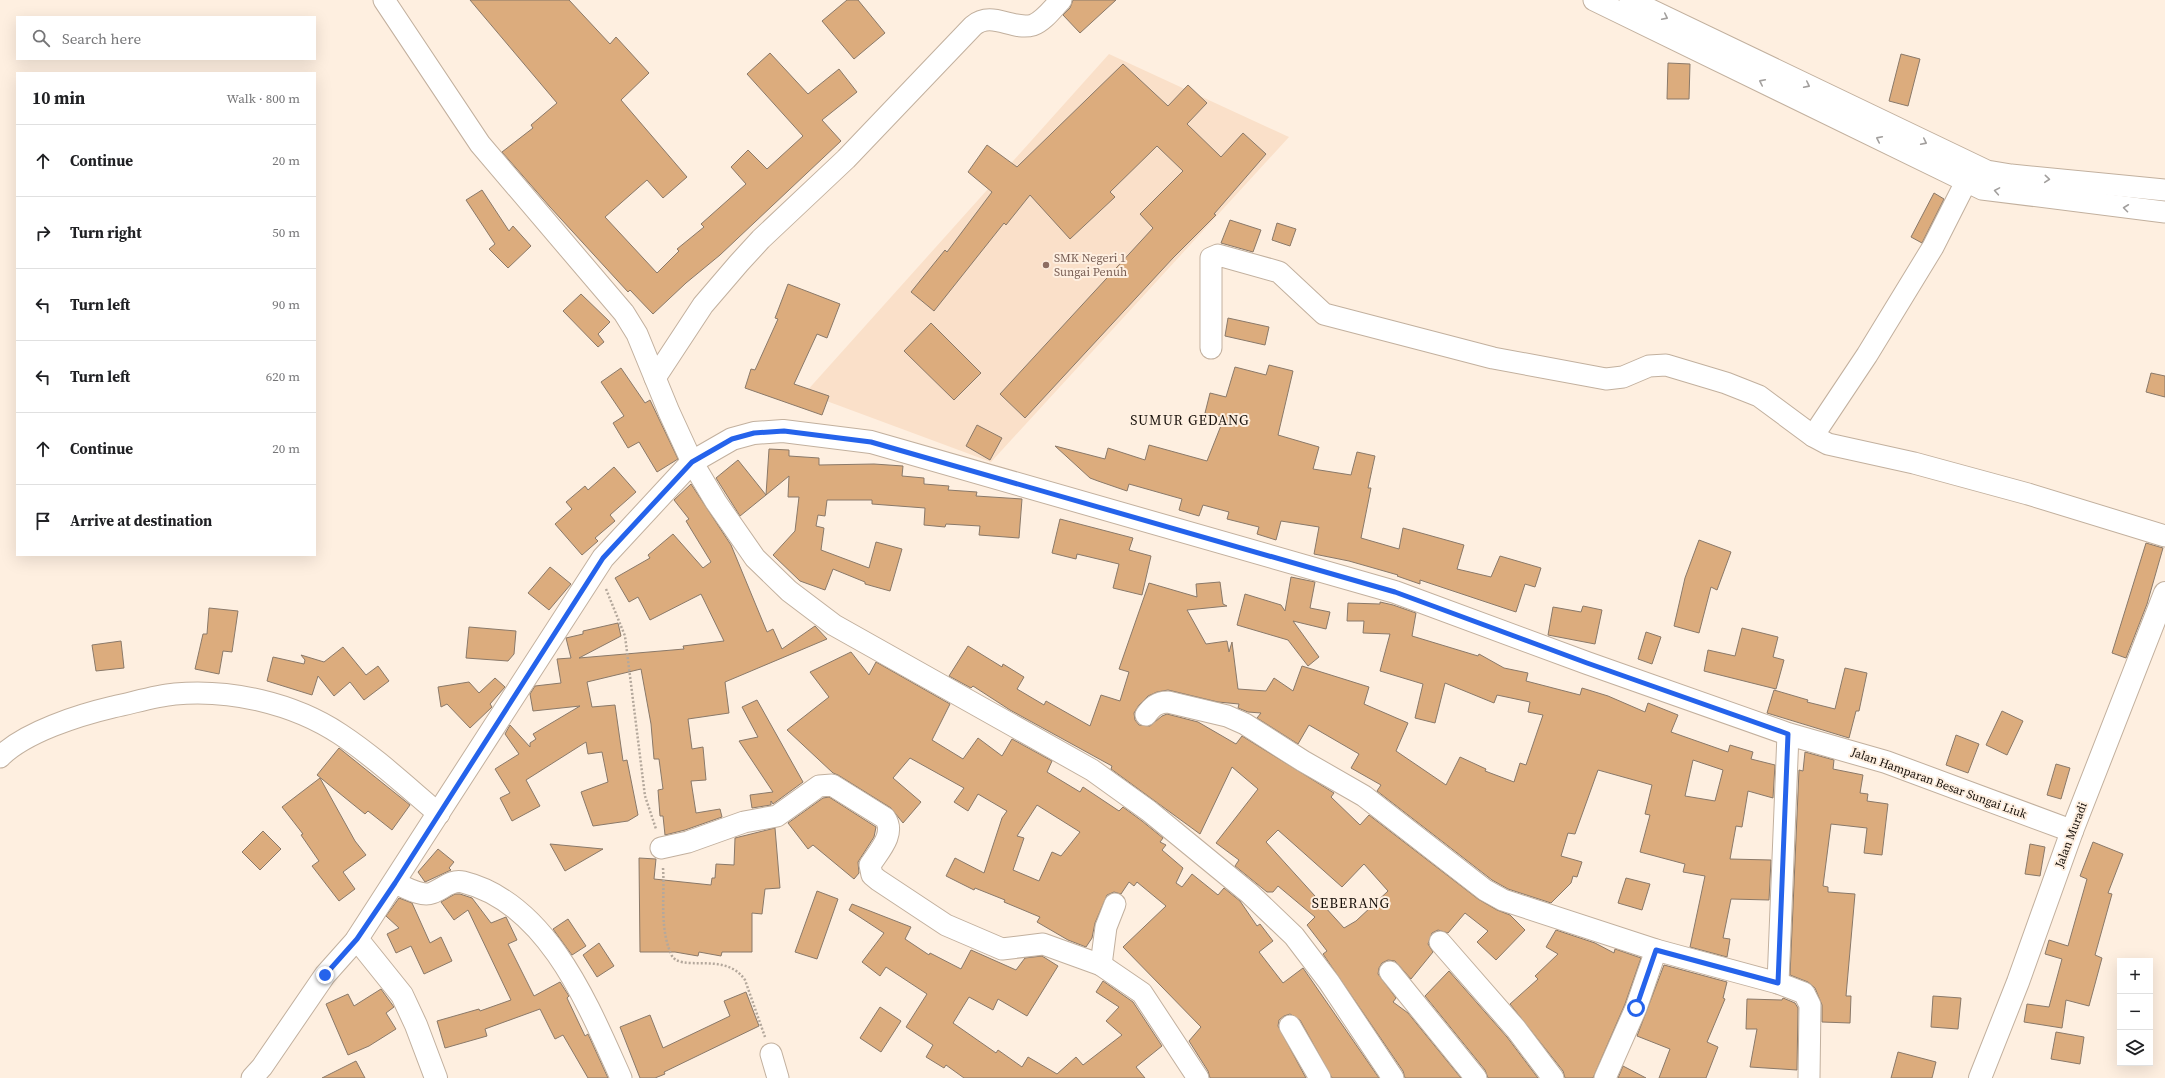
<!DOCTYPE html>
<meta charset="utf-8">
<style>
:root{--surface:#fff;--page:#f6f6f6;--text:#202124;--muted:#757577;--line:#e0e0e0}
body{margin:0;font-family:"Source Serif 4",serif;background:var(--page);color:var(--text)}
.controls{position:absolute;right:12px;bottom:12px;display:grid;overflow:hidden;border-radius:0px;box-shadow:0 4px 16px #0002}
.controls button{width:36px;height:36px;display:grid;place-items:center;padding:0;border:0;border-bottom:1px solid var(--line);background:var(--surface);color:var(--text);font:20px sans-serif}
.stop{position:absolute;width:12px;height:12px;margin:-9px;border:3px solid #2563eb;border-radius:50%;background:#fff}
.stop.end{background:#2563eb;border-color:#fff;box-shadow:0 1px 4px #0008}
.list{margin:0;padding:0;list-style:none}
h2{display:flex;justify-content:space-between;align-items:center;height:52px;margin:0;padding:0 16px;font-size:17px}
h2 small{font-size:13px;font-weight:400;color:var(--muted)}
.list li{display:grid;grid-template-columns:26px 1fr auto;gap:12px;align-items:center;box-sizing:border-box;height:72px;padding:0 16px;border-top:1px solid var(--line)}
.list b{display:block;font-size:15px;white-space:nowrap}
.list em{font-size:13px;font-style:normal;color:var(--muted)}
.icon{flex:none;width:22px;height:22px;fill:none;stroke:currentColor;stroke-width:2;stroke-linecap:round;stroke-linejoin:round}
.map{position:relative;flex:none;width:2165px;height:1078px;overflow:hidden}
.search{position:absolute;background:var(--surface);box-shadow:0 4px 16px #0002;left:16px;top:16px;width:300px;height:44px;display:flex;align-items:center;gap:10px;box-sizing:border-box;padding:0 14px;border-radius:0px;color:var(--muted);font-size:15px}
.panel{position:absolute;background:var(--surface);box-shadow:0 4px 16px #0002;left:16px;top:72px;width:300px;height:484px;border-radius:0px}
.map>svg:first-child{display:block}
.built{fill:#fae0c9}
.building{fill:#dcac7d;stroke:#8a7969;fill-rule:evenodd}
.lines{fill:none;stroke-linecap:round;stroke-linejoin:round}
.street-casing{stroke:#c2b09e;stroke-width:23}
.secondary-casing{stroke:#c2b09e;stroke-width:24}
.highway-casing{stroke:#c2b09e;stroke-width:24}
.path{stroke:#b4a89c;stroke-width:2.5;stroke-dasharray:2 2;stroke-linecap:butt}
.street{stroke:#fff;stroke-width:21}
.secondary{stroke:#fff;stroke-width:22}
.highway{stroke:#fff;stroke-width:22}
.oneway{stroke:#a29f9d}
.route{stroke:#2563eb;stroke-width:5}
.education-dot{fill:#8d6e63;stroke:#feefe0;stroke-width:1.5}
.labels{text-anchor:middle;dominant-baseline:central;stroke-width:4;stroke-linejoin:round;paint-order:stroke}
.education-label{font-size:12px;fill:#785e54;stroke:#feefe0;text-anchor:start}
.street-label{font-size:12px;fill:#17100a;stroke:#feefe0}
.quarter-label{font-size:14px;letter-spacing:1px;fill:#17100a;stroke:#feefe0}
</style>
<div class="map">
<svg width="2165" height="1078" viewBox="0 0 2165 1078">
<rect width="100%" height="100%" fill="#feefe0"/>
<polygon class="built" points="1109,54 1289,137 991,462 805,393"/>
<g class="building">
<polygon points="470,0 569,0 610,44 616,37 649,73 621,100 687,177 663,198 647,180 605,217 657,273 679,251 677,249 704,227 701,224 746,184 731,167 748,150 767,169 803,136 747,74 770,53 808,94 839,69 857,92 822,120 841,141 720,255 686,283 653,314 630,290 628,292 550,207 502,152 533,128 531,125 557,103"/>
<polygon points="847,0 858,0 885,33 854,59 822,21"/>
<polygon points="1073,0 1116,0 1080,33 1063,15 1070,8"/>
<polygon points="1901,54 1920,59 1908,106 1889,101"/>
<polygon points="1668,63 1690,64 1689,99 1667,99"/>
<polygon points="1123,64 1168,106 1188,85 1207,103 1187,124 1221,157 1243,133 1266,154 1214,214 1216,215 1173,258 1025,418 1000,394 1153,228 1140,214 1183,171 1157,146 1110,192 1115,197 1070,239 1030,195 1006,225 1004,223 934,311 911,292 945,250 947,252 992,192 968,172 987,145 1017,167"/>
<polygon points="482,190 509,231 513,226 531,246 508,268 489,249 495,244 466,200"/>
<polygon points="1934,193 1944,199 1922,243 1911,237"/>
<polygon points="1230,220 1261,230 1253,252 1221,243"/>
<polygon points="1277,223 1296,229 1290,246 1272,240"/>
<polygon points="788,284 840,304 827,338 817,334 794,384 829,396 822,415 745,388 751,369 755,370 778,319 775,318"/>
<polygon points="581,294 610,322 598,334 604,342 598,347 563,311"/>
<polygon points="1228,318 1269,327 1265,345 1225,336"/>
<polygon points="931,323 981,373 954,400 904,351"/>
<polygon points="1269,365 1293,371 1278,435 1319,447 1313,469 1351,475 1357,452 1375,456 1368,488 1371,488 1361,538 1399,549 1403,528 1464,545 1457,569 1491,577 1500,556 1541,568 1535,587 1525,584 1516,612 1420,580 1420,584 1397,576 1398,575 1349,561 1314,554 1319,527 1281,521 1276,540 1257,534 1259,527 1227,519 1229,512 1203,505 1199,516 1179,510 1182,499 1129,484 1127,491 1098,481 1090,478 1055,446 1105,459 1108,448 1145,460 1149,445 1207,461 1224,418 1205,413 1210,393 1226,397 1235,367 1266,375"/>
<polygon points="621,368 645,403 650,400 678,459 657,472 639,442 628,448 613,423 624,416 601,382"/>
<polygon points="2151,373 2165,376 2165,397 2146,392"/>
<polygon points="977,425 1002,438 990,460 966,446"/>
<polygon points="769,449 789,450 789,456 819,458 819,465 874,464 903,466 902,476 924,478 924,484 949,486 948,490 977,492 976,496 1022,499 1019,538 979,535 980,526 946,524 945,527 924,525 925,508 872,504 872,500 827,500 825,516 818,515 816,526 824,528 821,550 869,568 876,542 902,549 890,591 865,584 865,582 833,569 825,590 800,581 773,555 795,531 799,497 788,497 789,476 766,495"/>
<polygon points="738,460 766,495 740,516 716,478"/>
<polygon points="614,467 636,492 610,515 615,521 595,538 598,541 582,555 555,524 572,509 566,502 585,486 588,490"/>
<polygon points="691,484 731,545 767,632 773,629 782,649 815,626 827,639 725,682 729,713 688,719 692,749 703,747 706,780 691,781 696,813 720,809 722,817 685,830 665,835 663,816 660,816 658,790 663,789 659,759 654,759 651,724 641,669 587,682 592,707 615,705 623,761 627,760 638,815 628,821 593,826 581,792 608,782 602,752 588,754 586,742 526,780 540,806 512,821 500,798 510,793 495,769 519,754 505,734 510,725 530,747 530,743 536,739 533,734 580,706 533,711 530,694 535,686 561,683 557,659 571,658 566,638 583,634 583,631 618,623 621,636 579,658 684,649 683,646 724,641 701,594 650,620 638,597 629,602 615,578 650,558 648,555 673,534 703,568 711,562 686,521 689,519 674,500"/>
<polygon points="1060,519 1133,538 1129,550 1151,556 1142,595 1113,588 1119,564 1077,554 1076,559 1052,553"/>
<polygon points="1699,540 1731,552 1717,590 1711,587 1699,633 1674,626 1685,578"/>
<polygon points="2146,543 2163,548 2147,604 2126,658 2112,653"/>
<polygon points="550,567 571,584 549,610 528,593"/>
<polygon points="1291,577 1315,582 1310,608 1330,612 1326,629 1293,621 1319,657 1308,666 1288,640 1237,625 1245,594 1281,605 1285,611"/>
<path d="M1220 582 1223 604 1227 606 1187 610 1206 644 1227 641 1229 652 1232 642 1238 689 1266 691 1274 678 1293 691 1302 666 1369 687 1364 704 1408 723 1396 751 1446 785 1460 757 1486 769 1485 771 1514 782 1520 763 1526 765 1543 715 1528 712 1530 702 1497 695 1494 703 1445 683 1435 723 1415 718 1423 684 1380 671 1390 634 1363 633 1364 621H1347L1348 603 1380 604V602L1393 605 1416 613 1412 636 1478 656 1479 654 1504 668 1528 673 1526 681 1580 695 1582 688 1608 696 1645 712 1648 703 1678 715 1671 732 1728 752 1730 745 1753 752 1751 759 1775 765 1773 798 1748 791 1742 827 1736 826 1730 859 1771 860 1769 900 1731 899 1723 938 1730 939 1727 957 1690 947 1705 876 1683 872 1685 864 1640 852 1650 815 1645 814 1652 785 1598 770 1575 834 1568 833 1561 856 1582 862 1577 877 1573 876 1571 883 1551 903 1508 889 1492 880 1377 791 1381 785 1351 768 1359 754 1309 725 1298 744 1257 718 1261 713 1248 712 1238 708 1239 704 1218 702 1168 690 1157 692 1148 696 1139 705 1134 713 1135 720 1139 725 1150 726 1162 716 1167 714 1198 722 1236 744 1242 736 1334 793 1331 797 1360 825 1369 815 1478 899 1497 910 1510 915 1525 930 1496 960 1477 942 1488 931 1465 913 1448 933 1438 930 1432 933 1428 944 1433 952 1411 979 1395 961 1388 960 1382 963 1379 968 1378 974 1396 998 1393 1002 1408 1013 1461 1078H1405L1403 1071 1323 954 1327 951 1307 925 1315 917 1278 886 1273 892H1267L1235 866 1239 860 1216 843 1258 789 1232 767 1200 834 1111 769 1112 766 1010 710 973 686 971 688 949 676 968 646 1002 667 1003 664 1024 677 1017 689 1044 705 1046 701 1090 726 1101 695 1120 701 1129 672 1119 669 1149 583 1197 597 1196 584ZM1693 760 1723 770 1715 801 1685 796ZM1278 830 1342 887 1364 864 1388 891 1356 921 1344 928 1266 842Z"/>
<polygon points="1583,606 1602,610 1595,644 1548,635 1553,607 1581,612"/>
<polygon points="209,608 238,611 232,652 223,651 219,674 195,669 203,634 207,634"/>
<polygon points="469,627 516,631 514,654 508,661 466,658"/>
<polygon points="1742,628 1778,637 1773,657 1784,660 1776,689 1704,671 1708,650 1735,656"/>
<polygon points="1646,632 1661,637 1652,664 1638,659"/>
<polygon points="121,641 124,668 96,671 92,645"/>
<polygon points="343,647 366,675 378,666 389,681 364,700 350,682 334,696 318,676 312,695 267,681 273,657 304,664 305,660 301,655 324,662"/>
<path d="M851 652 869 675 876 662 950 704 932 740 963 759 978 738 1002 756 1012 739 1052 761 1047 772 1080 792 1083 787 1119 811 1123 807 1142 821 1163 838 1160 842 1166 845 1162 850 1183 868 1176 883 1182 887 1192 874 1218 895 1224 888 1240 901 1257 926 1260 924 1273 941 1259 952 1283 983 1303 968 1379 1078H1332L1300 1020 1290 1014 1284 1016 1279 1020 1278 1026 1306 1078H1210L1208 1071 1189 1041 1201 1027 1123 947 1166 906 1137 882 1134 886 1129 882 1121 894 1114 892 1107 895 1095 923 1092 938 1086 947 1068 940 1037 922 1040 917 1004 902 1005 900 975 888 974 890 946 876 955 858 984 873 1002 818 1007 811 978 794 968 811 954 802 964 788 910 758 893 778 921 802 903 823 891 808 838 775 833 773 787 730 829 697 810 672ZM1037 805 1080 832 1061 856 1052 852 1039 881 1013 870 1024 838 1017 836Z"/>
<polygon points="1845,668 1867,673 1859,711 1856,711 1849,738 1767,713 1774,690 1808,700 1807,702 1835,709"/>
<polygon points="495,678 505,687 490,704 492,707 470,728 447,704 441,707 438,687 469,682 479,693"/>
<polygon points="757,700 803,782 773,804 771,801 771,805 752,808 750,795 773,792 739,741 758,737 742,707"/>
<polygon points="2002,711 2023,721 2007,755 1986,745"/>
<polygon points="1956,735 1979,744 1968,773 1946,765"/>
<polygon points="339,748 410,805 392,830 368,811 365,814 317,775"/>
<polygon points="1805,752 1834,760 1833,769 1863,775 1860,793 1868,794 1867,801 1888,804 1882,855 1864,853 1867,828 1831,824 1823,886 1828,887 1828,892 1855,894 1846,996 1851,996 1850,1023 1822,1022 1822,1005 1815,988 1808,982 1790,975 1799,770 1803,771"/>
<polygon points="2056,764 2070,768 2061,799 2047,795"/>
<polygon points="320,778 355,841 366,855 343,872 355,889 339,901 312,866 319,861 301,835 303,834 282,807"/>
<polygon points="829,797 876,827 874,837 858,862 859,873 854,879 813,845 808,849 788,823 823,798"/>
<polygon points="775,828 780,888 765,889 762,914 752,913 752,952 722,952 721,956 699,952 698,956 675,952 640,952 639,858 656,859 654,879 711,885 712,878 715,878 716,864 734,865 735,838"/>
<polygon points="263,831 281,849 260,870 242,852"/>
<polygon points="2093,842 2123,854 2108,893 2112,894 2095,955 2102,958 2089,1006 2066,1000 2062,1028 2024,1022 2027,1004 2049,1007 2062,959 2045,954 2049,940 2068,946 2087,879 2080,876"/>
<polygon points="550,844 603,849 565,871"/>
<polygon points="2030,844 2045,847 2040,876 2025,874"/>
<polygon points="438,849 454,862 449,868 451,870 425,882 418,872"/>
<polygon points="1626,878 1650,884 1642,910 1618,903"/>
<polygon points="817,891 838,899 817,959 795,952"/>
<polygon points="455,894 460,894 472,898 491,923 506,917 517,940 508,944 534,996 560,982 569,996 567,998 585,1036 588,1034 608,1078 588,1078 563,1035 555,1039 540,1009 485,1029 487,1036 445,1048 437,1021 479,1009 480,1011 511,1000 468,910 454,920 441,902"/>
<polygon points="399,898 412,903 430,943 441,937 452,961 424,974 411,946 396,953 387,934 399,928 386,916"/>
<polygon points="852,904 911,927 905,939 929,955 930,953 961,969 971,950 1016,970 1025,958 1042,956 1058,966 1027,1016 998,999 993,1010 969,997 953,1023 996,1053 998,1050 1022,1067 1028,1057 1057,1074 1076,1057 1083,1065 1122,1035 1106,1021 1119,1007 1096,992 1103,981 1133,1002 1162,1046 1136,1067 1145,1078 964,1078 946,1065 944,1068 926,1057 933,1045 906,1027 927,994 886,967 880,976 862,962 884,933 849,910"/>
<polygon points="568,919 586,946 572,955 553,929"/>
<polygon points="1556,930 1595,943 1614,953 1615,949 1641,958 1625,1004 1593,1078 1565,1078 1563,1071 1510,1004 1538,979 1535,976 1558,954 1546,947"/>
<polygon points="599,943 614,966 597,977 583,955"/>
<polygon points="1664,965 1727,982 1723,998 1725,999 1707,1042 1718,1047 1706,1078 1659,1078 1670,1049 1637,1036"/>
<polygon points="1449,971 1507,1037 1538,1078 1488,1078 1485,1070 1425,996"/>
<polygon points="381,989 394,1007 386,1013 396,1029 369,1046 348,1055 326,1004 348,994 354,1006"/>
<polygon points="746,992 759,1026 664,1072 665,1074 655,1078 640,1078 620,1027 650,1015 663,1048 730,1016 724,1001"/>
<polygon points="1933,996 1961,998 1958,1029 1931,1027"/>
<polygon points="1783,998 1795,1003 1798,1008 1797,1070 1750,1067 1757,1029 1746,1029 1747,999 1782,1000"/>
<polygon points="880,1007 901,1021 881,1052 860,1038"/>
<polygon points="2056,1032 2084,1037 2080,1064 2051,1059"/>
<polygon points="1898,1052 1936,1062 1932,1078 1891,1078"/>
<polygon points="356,1061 365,1078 322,1078"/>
<polygon points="1623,1066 1646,1078 1618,1078"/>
</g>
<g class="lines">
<defs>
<g id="street">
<polyline points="384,0 480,144 624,313 637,334 669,412 692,462 716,502 755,558 789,591 834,625 1092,770 1149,811 1249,893 1294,936 1329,982 1393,1078"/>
<polyline points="1594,0 1982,189 2165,212"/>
<polyline points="1630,0 1987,171 2011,175 2165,190"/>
<polyline points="1211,348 1211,258 1218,255 1279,272 1324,314 1493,358 1606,379 1623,377 1649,366 1666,365 1726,383 1759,396 1813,436 1828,444 1914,463 2028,494 2165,536"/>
<path d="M655 378 703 305 739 263 761 239 846 159 973 26C992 10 1012 31 1033 25 1044 21 1053 8 1061 0"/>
<polyline points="1813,436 1867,355 1933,247 1972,170"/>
<path d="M1146 715C1152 707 1157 702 1168 702L1227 716 1245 724 1303 761 1364 796 1485 890 1503 900 1656 950 1778 983 1804 993 1810 1005 1809 1078"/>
<path d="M0 757C25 732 79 715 113 707 133 703 154 696 175 694 230 689 293 703 340 734 375 757 407 787 439 814"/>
<path d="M661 848 688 842 744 822 777 816 819 786 832 785 885 818C896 834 879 851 870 865L872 875 878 880 946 925 1002 949 1043 944 1101 965 1142 993 1198 1078"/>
<path d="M395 883C405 887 421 897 432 893 443 889 451 879 463 882 548 903 589 1007 621 1078"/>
<polyline points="1440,942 1516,1029 1553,1078"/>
<polyline points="1101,965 1106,927 1115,904"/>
<polyline points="1390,972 1476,1078"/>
<polyline points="1778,983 1788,734"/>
<polyline points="1290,1026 1320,1078"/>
<polyline points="771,1054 778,1078"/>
<polyline points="252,1078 262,1067 325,975 357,939"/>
<polyline points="1605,1078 1636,1008 1656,950"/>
</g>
<polyline id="secondary" points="436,1078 416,1025 402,995 357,939 603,558 692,462 732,439 754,433 783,431 871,442 1395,592 1587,663 1788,734 1886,762 2072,831"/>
<polyline id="highway" points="1980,1078 2018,982 2072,831 2165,593"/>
</defs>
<use href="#street" class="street-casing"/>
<use href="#secondary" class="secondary-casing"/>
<use href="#highway" class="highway-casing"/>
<g class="path">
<polyline points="606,589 625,636 645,796 656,829"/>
<path d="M663 868C665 896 659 926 671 954 679 974 725 950 745 980L765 1037"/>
</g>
<use href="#street" class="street"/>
<use href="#secondary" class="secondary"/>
<use href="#highway" class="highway"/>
</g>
<defs><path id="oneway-chevron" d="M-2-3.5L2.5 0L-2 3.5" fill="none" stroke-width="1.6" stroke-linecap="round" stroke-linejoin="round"/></defs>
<g class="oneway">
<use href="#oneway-chevron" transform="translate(1665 17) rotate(26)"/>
<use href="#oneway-chevron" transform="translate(1762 82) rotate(-154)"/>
<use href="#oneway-chevron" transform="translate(1807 85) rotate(26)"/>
<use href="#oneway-chevron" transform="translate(1879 139) rotate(-154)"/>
<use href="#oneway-chevron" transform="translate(1924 142) rotate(26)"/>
<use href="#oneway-chevron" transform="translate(2047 179) rotate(5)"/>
<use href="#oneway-chevron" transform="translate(1997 191) rotate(-170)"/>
<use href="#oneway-chevron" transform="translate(2126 208) rotate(-173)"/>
</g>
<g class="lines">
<polyline class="route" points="325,975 357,939 395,883 603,558 692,462 732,439 754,433 784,431 871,442 1395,592 1587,663 1788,734 1778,983 1656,950 1636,1008"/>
</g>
<circle class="education-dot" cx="1046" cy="265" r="4"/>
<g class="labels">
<g class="education-label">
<text x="1054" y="258">SMK Negeri 1<tspan x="1054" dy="14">Sungai Penuh</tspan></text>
</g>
<g class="street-label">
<text transform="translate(1939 783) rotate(20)">Jalan Hamparan Besar Sungai Liuk</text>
<text transform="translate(2071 835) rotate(-69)">Jalan Muradi</text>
</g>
<g class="quarter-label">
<text x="1190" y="420">SUMUR GEDANG</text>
<text x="1351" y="903">SEBERANG</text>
</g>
</g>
</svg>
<div class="controls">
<button>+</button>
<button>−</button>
<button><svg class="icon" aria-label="layers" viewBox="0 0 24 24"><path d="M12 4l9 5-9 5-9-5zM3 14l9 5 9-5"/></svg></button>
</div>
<div class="stop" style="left:1636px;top:1008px"></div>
<div class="stop end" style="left:325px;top:975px"></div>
<div class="search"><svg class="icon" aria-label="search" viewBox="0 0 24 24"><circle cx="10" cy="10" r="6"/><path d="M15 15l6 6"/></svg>Search here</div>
<section class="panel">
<h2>10 min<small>Walk · 800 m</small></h2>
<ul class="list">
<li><svg class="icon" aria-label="ahead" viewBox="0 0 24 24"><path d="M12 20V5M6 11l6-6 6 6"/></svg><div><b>Continue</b></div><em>20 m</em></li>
<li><svg class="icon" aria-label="right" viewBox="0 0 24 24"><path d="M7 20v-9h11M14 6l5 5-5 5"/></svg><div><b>Turn right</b></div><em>50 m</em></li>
<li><svg class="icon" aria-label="left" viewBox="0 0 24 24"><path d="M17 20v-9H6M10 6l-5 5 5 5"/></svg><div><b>Turn left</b></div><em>90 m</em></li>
<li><svg class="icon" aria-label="left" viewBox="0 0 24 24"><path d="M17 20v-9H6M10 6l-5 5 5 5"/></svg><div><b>Turn left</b></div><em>620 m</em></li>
<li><svg class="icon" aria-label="ahead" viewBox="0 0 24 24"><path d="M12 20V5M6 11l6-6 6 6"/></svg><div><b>Continue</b></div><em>20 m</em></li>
<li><svg class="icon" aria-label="arrive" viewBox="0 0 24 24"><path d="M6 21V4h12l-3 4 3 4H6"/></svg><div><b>Arrive at destination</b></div></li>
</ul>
</section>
</div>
